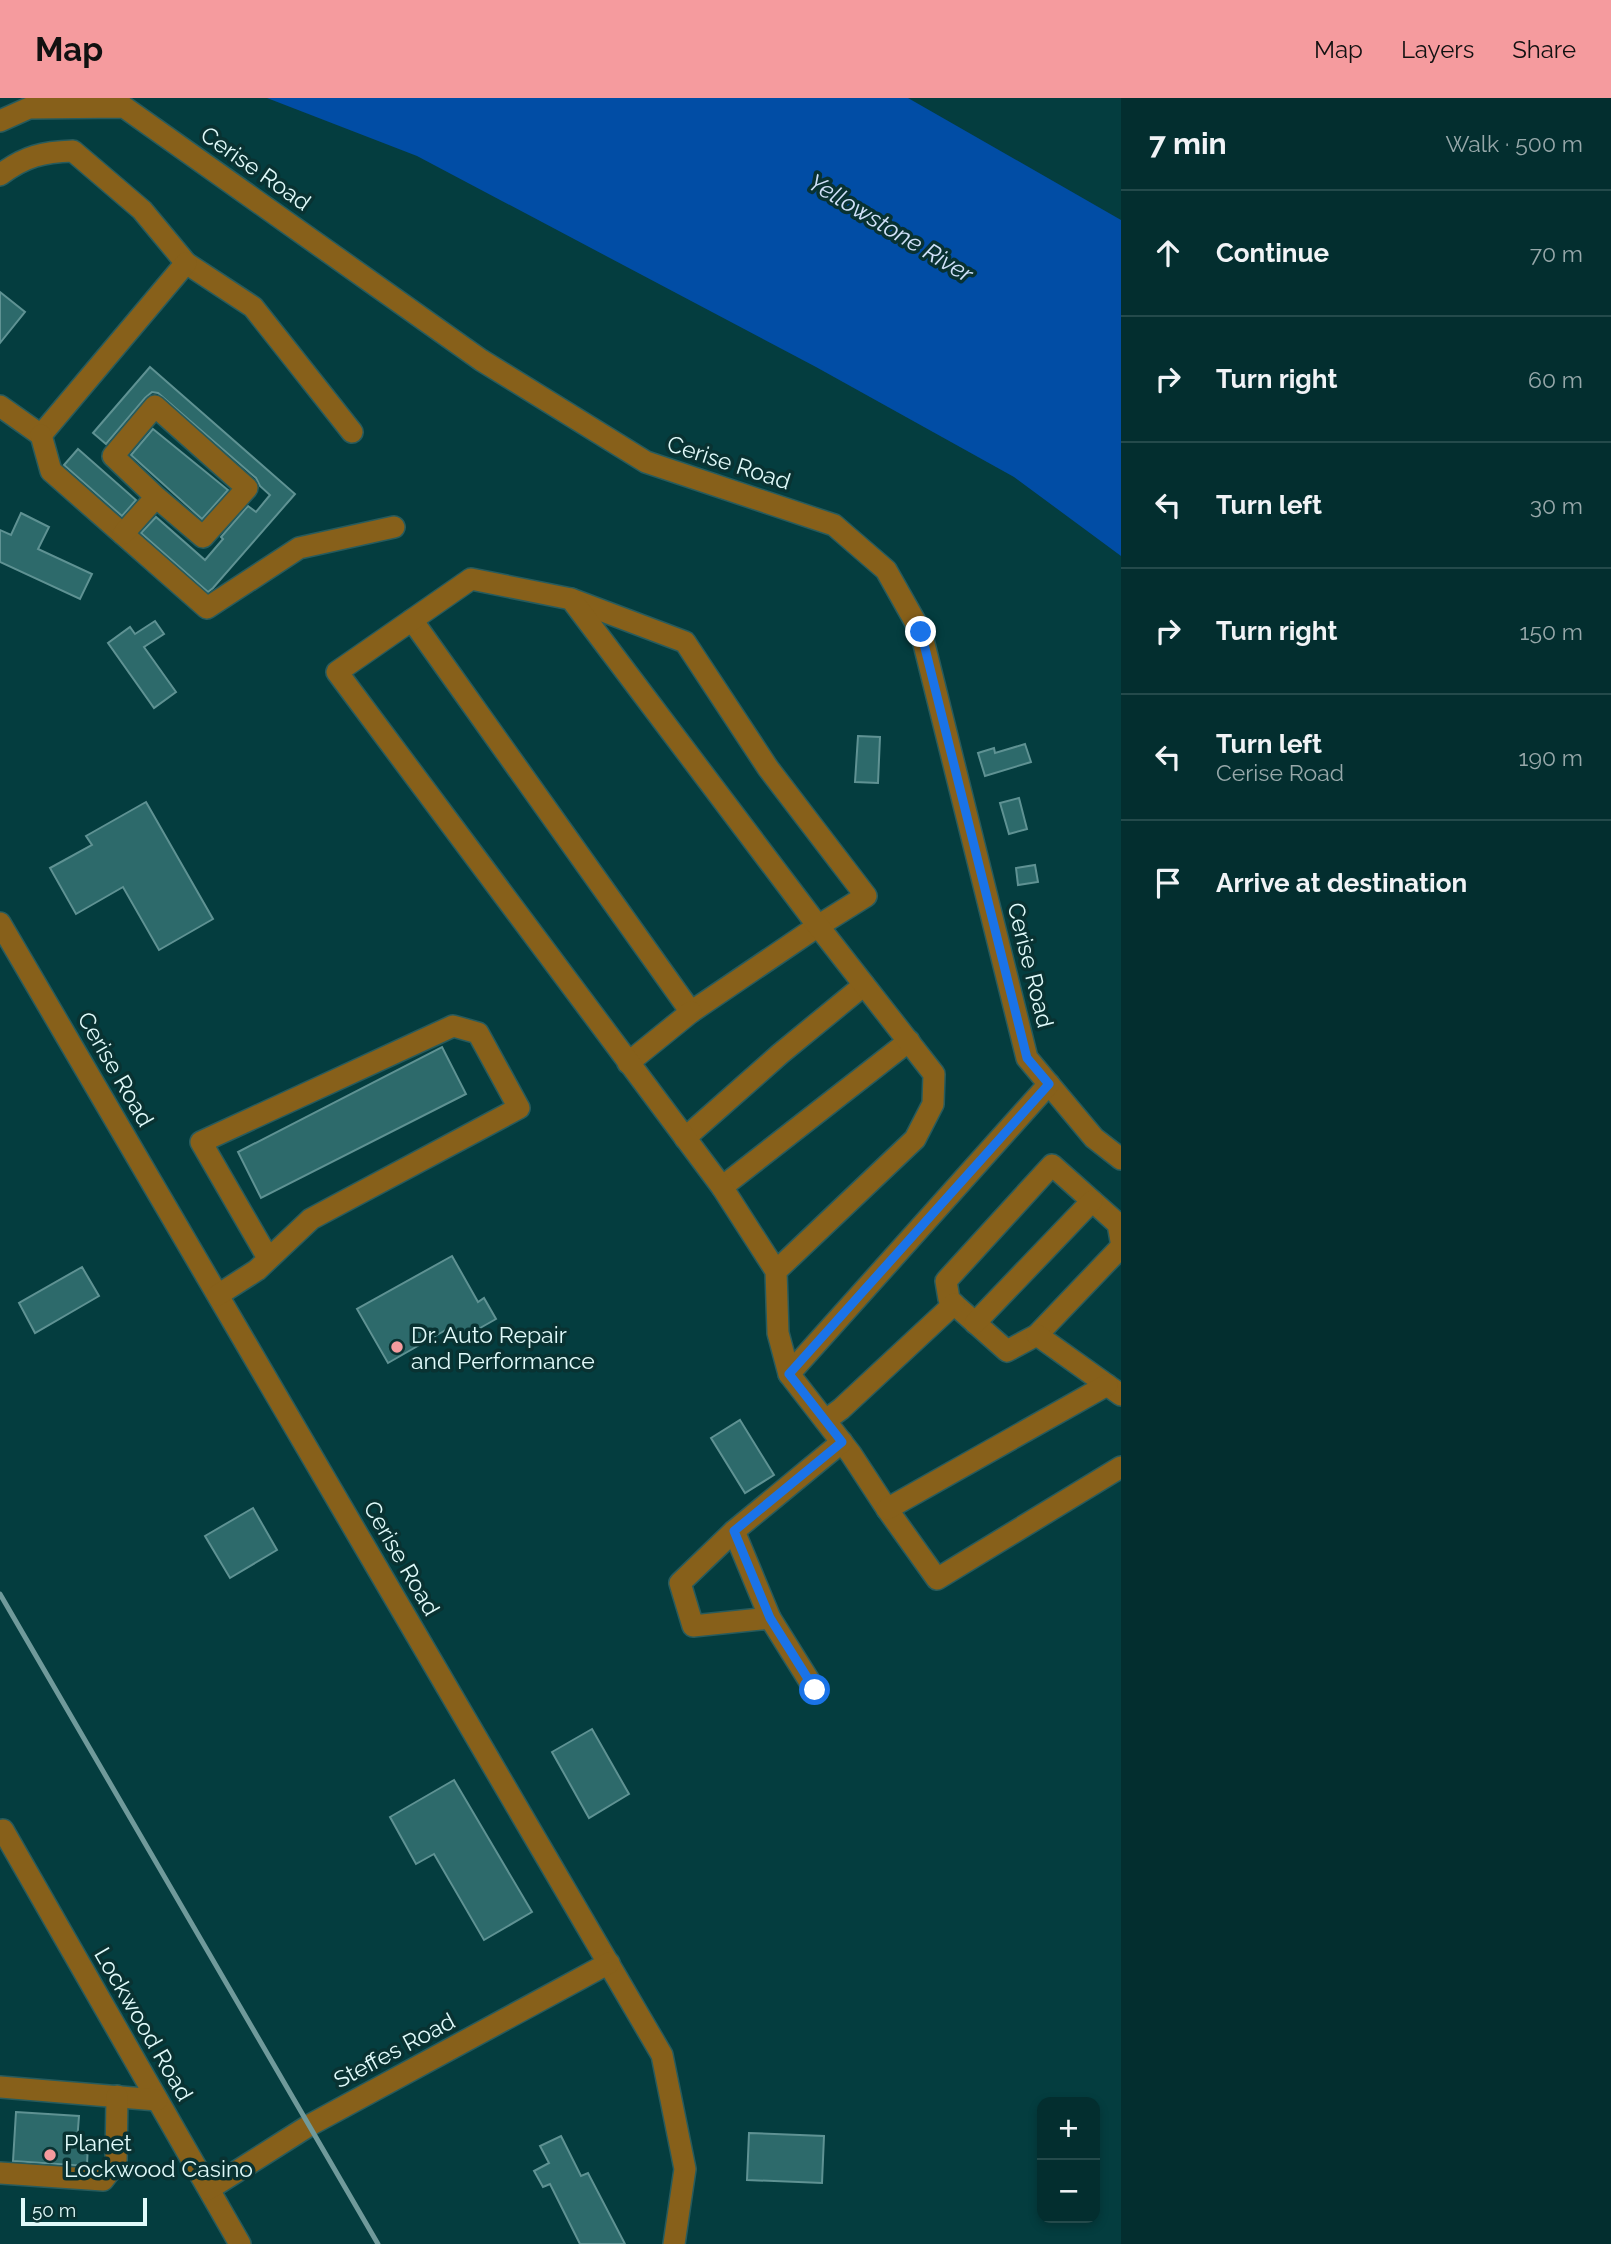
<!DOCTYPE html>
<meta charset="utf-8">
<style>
:root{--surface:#032e2f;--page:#0d3637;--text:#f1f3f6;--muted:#97a8aa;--line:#244a4b;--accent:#f59b9e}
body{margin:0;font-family:Raleway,sans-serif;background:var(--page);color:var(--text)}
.controls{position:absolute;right:21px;bottom:21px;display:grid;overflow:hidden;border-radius:14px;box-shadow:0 4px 10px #0003}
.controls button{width:63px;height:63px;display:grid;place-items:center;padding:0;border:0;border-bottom:2px solid var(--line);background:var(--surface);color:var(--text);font:35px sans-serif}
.scale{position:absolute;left:21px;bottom:18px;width:126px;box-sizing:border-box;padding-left:7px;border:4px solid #e0fafa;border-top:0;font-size:19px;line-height:24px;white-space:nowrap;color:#e0fafa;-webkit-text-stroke:5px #093232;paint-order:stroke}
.stop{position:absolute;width:21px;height:21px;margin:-16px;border:5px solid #1a73e8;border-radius:50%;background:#fff}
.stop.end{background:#1a73e8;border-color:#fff;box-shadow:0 2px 7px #0008}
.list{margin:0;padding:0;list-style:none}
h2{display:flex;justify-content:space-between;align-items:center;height:91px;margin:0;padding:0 28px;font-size:30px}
h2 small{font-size:23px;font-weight:400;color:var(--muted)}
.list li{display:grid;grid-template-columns:46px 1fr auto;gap:21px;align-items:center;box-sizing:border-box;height:126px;padding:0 28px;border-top:2px solid var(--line)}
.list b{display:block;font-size:26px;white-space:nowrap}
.list p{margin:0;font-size:23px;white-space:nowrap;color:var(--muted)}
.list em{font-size:23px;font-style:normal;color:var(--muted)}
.icon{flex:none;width:38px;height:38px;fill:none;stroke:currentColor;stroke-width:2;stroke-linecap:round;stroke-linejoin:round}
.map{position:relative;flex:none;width:1121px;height:2146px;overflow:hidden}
header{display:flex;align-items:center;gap:42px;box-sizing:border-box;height:98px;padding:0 35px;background:var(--accent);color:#111}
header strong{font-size:33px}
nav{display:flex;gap:38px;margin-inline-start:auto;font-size:24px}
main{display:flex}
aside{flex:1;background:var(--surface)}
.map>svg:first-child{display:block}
.water{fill:#014da5}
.building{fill:#2d6a6b;stroke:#5f9293;stroke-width:2}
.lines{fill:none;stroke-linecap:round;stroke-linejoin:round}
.minor-casing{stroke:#275b5d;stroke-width:24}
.minor{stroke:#87601a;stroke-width:21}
.rail{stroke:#709a9b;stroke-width:5}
.route{stroke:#1a73e8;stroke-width:9}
.poi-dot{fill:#f59b9e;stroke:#093232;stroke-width:2.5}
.labels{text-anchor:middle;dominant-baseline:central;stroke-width:7;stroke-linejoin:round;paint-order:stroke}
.street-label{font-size:23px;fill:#e0fafa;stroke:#093232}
.poi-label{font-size:23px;fill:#e0fafa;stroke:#093232;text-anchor:start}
.water-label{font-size:24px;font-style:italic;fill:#d0e1f9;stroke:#093232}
</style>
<header>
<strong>Map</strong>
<nav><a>Map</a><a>Layers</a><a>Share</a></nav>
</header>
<main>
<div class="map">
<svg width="1121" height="2146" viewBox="0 0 1121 2146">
<rect width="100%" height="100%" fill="#043d3f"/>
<polygon class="water" points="267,0 908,0 1121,122 1121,458 1014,379 816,269 417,58"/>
<g class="building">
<polygon points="0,194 25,214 0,245"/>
<polygon points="150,269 295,396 213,490 208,494 141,435 156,419 205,462 223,441 221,439 248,408 256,414 270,397 260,388 256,380 158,295 152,294 145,300 106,346 93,335"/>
<polygon points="153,331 228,392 202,421 131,357"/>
<polygon points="78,351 136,402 122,418 64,367"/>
<polygon points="21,415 49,429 38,451 92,476 80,501 0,464 0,432 11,437"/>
<polygon points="155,523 164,536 144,549 176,594 154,610 108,545 130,529 135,536"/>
<polygon points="858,638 880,639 878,685 855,684"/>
<polygon points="1025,646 1031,664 985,678 978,655 994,650 995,655"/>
<polygon points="1019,700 1027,731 1009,736 1000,705"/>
<polygon points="146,704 213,821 159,852 123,789 76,816 50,770 92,747 86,738"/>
<polygon points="1035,767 1038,784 1018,787 1016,770"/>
<polygon points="442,949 466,996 261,1100 238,1054"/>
<polygon points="452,1158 478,1204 484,1200 496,1221 459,1242 451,1229 388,1265 357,1211"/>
<polygon points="82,1169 99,1198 35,1235 19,1205"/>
<polygon points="740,1322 774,1377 745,1395 711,1340"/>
<polygon points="253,1410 277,1452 230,1480 205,1438"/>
<polygon points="592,1631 629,1696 589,1720 552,1654"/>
<polygon points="454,1682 532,1814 484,1842 434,1756 416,1766 390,1719"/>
<polygon points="16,2014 79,2018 77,2044 88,2044 87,2068 13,2063"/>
<polygon points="749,2035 824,2038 822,2085 747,2082"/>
<polygon points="561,2038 581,2078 588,2075 625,2146 580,2146 550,2086 543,2089 534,2073 549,2065 540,2048"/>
</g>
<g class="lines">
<defs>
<g id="minor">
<polyline points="0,23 29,10 124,9 481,262 646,364 834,427 886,472 921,534 1027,960 1094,1040 1121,1061"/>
<path d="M0 77C25 58 43 54 73 53L142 112 186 165 253 209 352 334"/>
<polyline points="0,308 41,337 186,165"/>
<polyline points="41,337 51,373 207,510 299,450 394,429"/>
<polyline points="123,436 156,399 203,439 247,390 155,308 113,358 156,399"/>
<polyline points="412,522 691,914 818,828 866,798 768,670 685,544 571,501"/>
<polyline points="0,825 662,1957 685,2071 674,2146"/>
<polyline points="628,965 691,914"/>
<polyline points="1049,986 789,1276 851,1356 887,1411 937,1481 1121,1369"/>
<polyline points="685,1040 780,956 864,887"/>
<polyline points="722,1089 909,943"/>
<polyline points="1121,1143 1118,1126 1052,1067 946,1183 949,1201 954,1206 1007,1253 1037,1237 1121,1149"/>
<polyline points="776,1173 915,1041 933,1006 934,976 815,824 571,501 471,481 337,574 722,1089 776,1173 778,1235 789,1276"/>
<polyline points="218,1197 257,1172 311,1121 519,1010 478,935 453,928 201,1044 268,1160"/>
<polyline points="975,1225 1092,1103"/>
<polyline points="1037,1237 1121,1297"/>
<polyline points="826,1322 841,1311 954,1206"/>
<polyline points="887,1411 1107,1287"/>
<polyline points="734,1433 770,1520"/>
<polyline points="815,1592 770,1520 693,1528 680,1485 734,1433 842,1344"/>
<polyline points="3,1732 240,2146"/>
<polyline points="0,1989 157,2002"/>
<polyline points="0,2075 103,2082 116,2065 117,1998"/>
<polyline points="209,2091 310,2027 609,1865"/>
</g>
</defs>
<use href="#minor" class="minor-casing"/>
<use href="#minor" class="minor"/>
<polyline class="rail" points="0,1496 378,2146"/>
</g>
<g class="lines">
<polyline class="route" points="815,1592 770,1520 734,1433 842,1344 789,1276 1049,986 1027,960 921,534"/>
</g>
<g class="poi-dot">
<circle cx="397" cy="1249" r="7"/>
<circle cx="50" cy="2057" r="7"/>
</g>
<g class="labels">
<g class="street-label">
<text transform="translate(256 70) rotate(35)">Cerise Road</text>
<text transform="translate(729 364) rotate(18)">Cerise Road</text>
<text transform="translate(1031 867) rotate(76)">Cerise Road</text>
<text transform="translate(116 971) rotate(60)">Cerise Road</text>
<text transform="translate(402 1460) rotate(60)">Cerise Road</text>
<text transform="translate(144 1926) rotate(60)">Lockwood Road</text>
<text transform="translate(394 1952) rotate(-28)">Steffes Road</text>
</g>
<g class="poi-label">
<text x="411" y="1236">Dr. Auto Repair<tspan x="411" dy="26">and Performance</tspan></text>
<text x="64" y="2044">Planet<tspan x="64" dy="26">Lockwood Casino</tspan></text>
</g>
<g class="water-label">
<text transform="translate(891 130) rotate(31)">Yellowstone River</text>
</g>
</g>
</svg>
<div class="controls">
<button>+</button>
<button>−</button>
</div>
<div class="scale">50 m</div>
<div class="stop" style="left:815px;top:1592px"></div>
<div class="stop end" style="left:921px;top:534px"></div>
</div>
<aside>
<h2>7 min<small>Walk · 500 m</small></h2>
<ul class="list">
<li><svg class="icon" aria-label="ahead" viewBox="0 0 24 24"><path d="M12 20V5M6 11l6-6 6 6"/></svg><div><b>Continue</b></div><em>70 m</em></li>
<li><svg class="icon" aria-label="right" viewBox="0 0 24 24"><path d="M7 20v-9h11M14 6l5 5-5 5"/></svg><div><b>Turn right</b></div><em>60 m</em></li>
<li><svg class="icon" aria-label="left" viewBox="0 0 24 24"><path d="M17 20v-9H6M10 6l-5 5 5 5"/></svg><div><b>Turn left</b></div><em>30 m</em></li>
<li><svg class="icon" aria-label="right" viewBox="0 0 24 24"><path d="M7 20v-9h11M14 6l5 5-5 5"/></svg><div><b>Turn right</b></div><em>150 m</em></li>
<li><svg class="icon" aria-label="left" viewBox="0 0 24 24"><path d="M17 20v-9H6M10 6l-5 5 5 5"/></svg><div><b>Turn left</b><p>Cerise Road</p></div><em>190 m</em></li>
<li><svg class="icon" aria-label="arrive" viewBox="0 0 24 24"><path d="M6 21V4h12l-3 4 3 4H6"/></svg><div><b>Arrive at destination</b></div></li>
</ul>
</aside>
</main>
